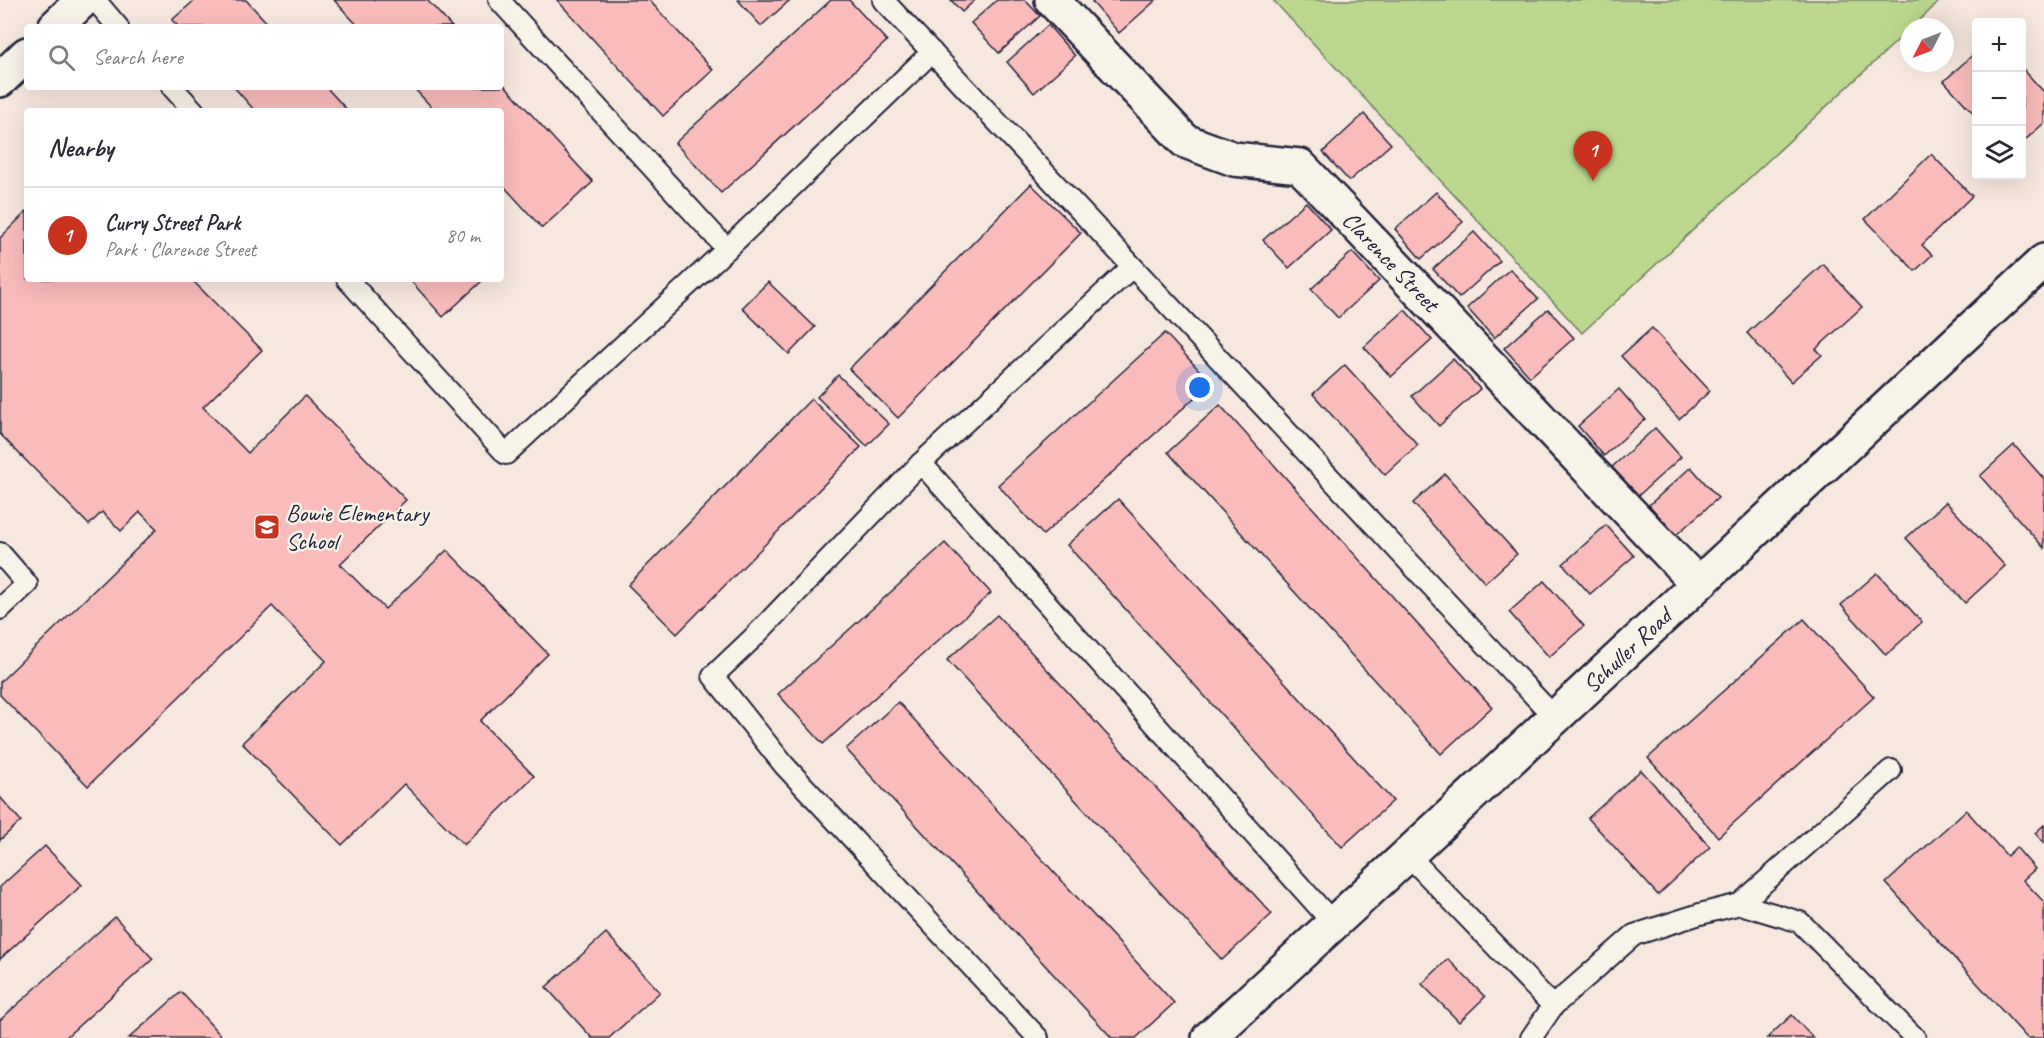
<!DOCTYPE html>
<meta charset="utf-8">
<style>
:root{--surface:#fff;--page:#f7f7f7;--text:#2b2b33;--muted:#7c7c81;--line:#e1e1e2;--accent:#c8321e}
body{margin:0;font-family:Caveat,sans-serif;background:var(--page);color:var(--text)}
.controls{position:absolute;right:18px;top:18px;display:grid;overflow:hidden;border-radius:6px;box-shadow:0 6px 24px #0002}
.controls button{width:54px;height:54px;display:grid;place-items:center;padding:0;border:0;border-bottom:2px solid var(--line);background:var(--surface);color:var(--text);font:30px sans-serif}
.compass{position:absolute;left:1900px;top:18px;width:54px;height:54px;border-radius:50%;background:var(--surface);box-shadow:0 6px 24px #0002;rotate:228deg}
.you{position:absolute;left:1200px;top:388px;width:21px;height:21px;margin:-15px;border:4px solid #fff;border-radius:50%;background:#1a73e8;box-shadow:0 0 0 9px #1a73e833}
.badge{display:grid;place-items:center;width:39px;height:39px;border-radius:50%;background:var(--accent);color:#fff;font-size:20px;font-weight:700}
.pin{position:absolute;translate:-50% -50px;filter:drop-shadow(0 2px 3px #0008)}
.pin::after{content:'';position:absolute;top:32px;width:21px;height:18px;background:inherit;clip-path:polygon(0 0,100% 0,50% 100%)}
.list{margin:0;padding:0;list-style:none}
h2{display:flex;justify-content:space-between;align-items:center;height:78px;margin:0;padding:0 24px;font-size:26px}
h2 small{font-size:20px;font-weight:400;color:var(--muted)}
.list li{display:grid;grid-template-columns:39px 1fr auto;gap:18px;align-items:center;box-sizing:border-box;height:96px;padding:0 24px;border-top:2px solid var(--line)}
.list b{display:block;font-size:22px;white-space:nowrap}
.list p{margin:0;font-size:20px;white-space:nowrap;color:var(--muted)}
.list em{font-size:20px;font-style:normal;color:var(--muted)}
.icon{flex:none;width:33px;height:33px;fill:none;stroke:currentColor;stroke-width:2;stroke-linecap:round;stroke-linejoin:round}
.map{position:relative;flex:none;width:2044px;height:1038px;overflow:hidden}
.search{position:absolute;background:var(--surface);box-shadow:0 6px 24px #0002;left:24px;top:24px;width:480px;height:66px;display:flex;align-items:center;gap:15px;box-sizing:border-box;padding:0 21px;border-radius:6px;color:var(--muted);font-size:22px}
.panel{position:absolute;background:var(--surface);box-shadow:0 6px 24px #0002;left:24px;top:108px;width:480px;height:174px;border-radius:6px}
.map>svg:first-child{display:block}
.green{fill:#bcd88f;stroke:#6f7d65;stroke-width:1.5}
.building{fill:#f9bcbb;stroke:#22223b;stroke-width:1.5}
.lines{fill:none;stroke-linecap:round;stroke-linejoin:round}
.lane-casing{stroke:#22223b;stroke-width:24}
.street-casing{stroke:#22223b;stroke-width:38}
.lane{stroke:#f7f3e8;stroke-width:20}
.street{stroke:#f7f3e8;stroke-width:33}
.labels{text-anchor:middle;dominant-baseline:central;stroke-width:5;stroke-linejoin:round;paint-order:stroke}
.street-label{font-size:24px;fill:#22223b;stroke:#f7f3e8}
.poi-label{font-size:24px;fill:#22223b;stroke:#f7f3e8;text-anchor:start}
</style>
<div class="map">
<svg width="2044" height="1038" viewBox="0 0 2044 1038">
<rect width="100%" height="100%" fill="#f7e8df"/>
<filter id="ink" filterUnits="userSpaceOnUse"><feTurbulence type="fractalNoise" baseFrequency=".0167" numOctaves="2"/><feDisplacementMap in="SourceGraphic" scale="12" xChannelSelector="R" yChannelSelector="G"/><feConvolveMatrix kernelMatrix="1 2 1 2 8 2 1 2 1" color-interpolation-filters="sRGB"/></filter>
<g filter="url(#ink)">
<polygon class="green" points="1273,0 1941,0 1912,27 1909,27 1909,30 1582,333"/>
<g class="building">
<polygon points="195,0 246,0 271,27 179,27 172,20"/>
<polygon points="334,0 427,0 452,27 359,27"/>
<polygon points="557,0 649,0 713,70 663,116"/>
<polygon points="738,0 790,0 761,26"/>
<polygon points="831,0 849,0 887,41 721,193 675,143"/>
<polygon points="951,0 975,0 962,12"/>
<polygon points="997,0 1025,0 1040,16 999,53 971,23"/>
<polygon points="1095,0 1156,0 1119,33 1092,2"/>
<polygon points="1048,25 1075,56 1034,93 1007,62"/>
<polygon points="1976,52 1976,113 1975,115 1944,81"/>
<polygon points="2022,68 2044,92 2044,123 2024,141 2022,138"/>
<polygon points="501,81 593,182 542,228 501,183 501,111 435,111 413,87 501,87"/>
<polygon points="234,87 326,87 348,111 255,111"/>
<polygon points="1364,114 1391,144 1349,181 1323,152"/>
<polygon points="1931,154 1972,196 1922,245 1932,255 1915,271 1865,219"/>
<polygon points="1031,184 1081,233 898,418 849,369"/>
<polygon points="1436,192 1463,222 1421,259 1395,229"/>
<polygon points="1306,202 1331,230 1289,268 1263,240"/>
<polygon points="27,211 27,279 191,279 262,350 203,407 248,453 305,396 406,500 340,564 385,609 447,550 548,654 480,721 534,776 464,845 404,784 342,845 242,743 326,661 272,606 88,786 0,695 0,682 157,529 140,512 121,531 102,512 89,525 0,434 0,238"/>
<polygon points="1474,232 1500,261 1459,298 1433,269"/>
<polygon points="1352,252 1379,281 1338,318 1311,289"/>
<polygon points="1823,264 1862,307 1816,349 1822,355 1791,382 1747,333"/>
<polygon points="1510,269 1538,299 1494,338 1467,308"/>
<polygon points="409,279 484,279 443,317"/>
<polygon points="768,282 815,327 789,354 742,308"/>
<polygon points="1548,309 1574,338 1530,377 1504,348"/>
<polygon points="1405,310 1432,340 1391,377 1364,347"/>
<polygon points="1652,328 1710,391 1679,419 1621,356"/>
<polygon points="1165,333 1211,383 1043,535 998,485"/>
<polygon points="1453,359 1480,389 1439,426 1412,396"/>
<polygon points="1345,365 1418,445 1385,475 1313,394"/>
<polygon points="838,375 889,424 867,446 817,397"/>
<polygon points="1619,389 1645,419 1604,456 1578,426"/>
<polygon points="811,399 861,447 677,634 628,585"/>
<polygon points="1220,405 1492,707 1441,754 1168,452"/>
<polygon points="1655,428 1681,457 1638,496 1612,467"/>
<polygon points="2014,445 2044,479 2044,548 1980,476"/>
<polygon points="1691,467 1718,498 1676,535 1649,505"/>
<polygon points="1445,474 1517,554 1485,583 1413,503"/>
<polygon points="1118,499 1393,801 1342,847 1067,545"/>
<polygon points="1946,502 2005,566 1965,603 1906,538"/>
<polygon points="1606,525 1634,556 1590,594 1563,564"/>
<polygon points="945,543 991,593 823,744 778,694"/>
<polygon points="1877,573 1922,622 1886,655 1841,605"/>
<polygon points="1544,581 1584,626 1549,657 1509,612"/>
<polygon points="997,615 1272,914 1222,960 947,660"/>
<polygon points="1804,619 1874,697 1718,837 1648,758"/>
<polygon points="898,702 1174,1003 1136,1038 1112,1038 846,749"/>
<polygon points="1641,770 1710,847 1658,895 1588,818"/>
<polygon points="0,797 21,821 0,840"/>
<polygon points="1966,810 2007,856 2016,847 2035,869 2023,880 2044,902 2044,1038 2027,1038 1886,883"/>
<polygon points="2044,825 2044,843 2035,833"/>
<polygon points="45,846 82,885 0,959 0,887"/>
<polygon points="115,917 153,959 65,1038 0,1038 0,1020"/>
<polygon points="606,933 660,992 609,1038 592,1038 546,987"/>
<polygon points="1448,959 1485,997 1459,1022 1422,984"/>
<polygon points="181,992 223,1038 129,1038"/>
<polygon points="1792,1015 1813,1038 1767,1038"/>
</g>
<g class="lines">
<defs>
<g id="lane">
<polyline points="95,0 118,27"/>
<polyline points="499,0 727,249"/>
<polyline points="883,0 1555,718"/>
<polyline points="172,87 194,111"/>
<polyline points="347,279 506,454 727,249 932,52"/>
<polyline points="921,463 1334,924"/>
<polyline points="0,553 27,584 0,609"/>
<polyline points="1408,855 1553,1006 1634,935 1700,914 1740,904 1800,922 1915,1038"/>
<polyline points="1740,904 1891,770"/>
<polyline points="1038,1038 784,765 713,676 752,639 921,463 1132,267"/>
<polyline points="1531,1038 1553,1006"/>
</g>
<g id="street">
<path id="s1" d="M1052 0 1185 141 1234 159 1300 166 1697 583"/>
<polyline points="55,27 83,0"/>
<polyline points="0,80 27,54"/>
<path id="s2" d="M1209 1038C1490 781 1765 520 2044 261"/>
</g>
</defs>
<use href="#lane" class="lane-casing"/>
<use href="#street" class="street-casing"/>
<use href="#lane" class="lane"/>
<use href="#street" class="street"/>
</g>
</g>
<defs>
<symbol id="school-square" viewBox="-11 -11 22 22"><rect x="-9" y="-9" width="18" height="18" rx="4" fill="#c8321e" stroke="#f7f3e8"/><path d="M0-5L7-2L0 1L-7-2ZM-4 1L0 2.5L4 1V4Q0 6-4 4Z" fill="#fff"/></symbol>
</defs>
<g fill-rule="evenodd">
<use href="#school-square" x="252" y="512" width="30" height="30"/>
</g>
<g class="labels">
<g class="street-label">
<text stroke="none"><textPath href="#s1" startOffset="444">Clarence Street</textPath></text>
<text stroke="none"><textPath href="#s2" startOffset="570">Schuller Road</textPath></text>
</g>
<g class="poi-label">
<text x="286" y="513">Bowie Elementary<tspan x="286" dy="28">School</tspan></text>
</g>
</g>
</svg>
<div class="controls">
<button>+</button>
<button>−</button>
<button><svg class="icon" aria-label="layers" viewBox="0 0 24 24"><path d="M12 4l9 5-9 5-9-5zM3 14l9 5 9-5"/></svg></button>
</div>
<svg class="compass" viewBox="-18 -18 36 36"><path d="M0-13l5 13h-10z" fill="#e53935"/><path d="M0 13l5-13h-10z" fill="#7c7c81"/></svg>
<div class="you"></div>
<div class="pin badge" style="left:1593px;top:181px">1</div>
<div class="search"><svg class="icon" aria-label="search" viewBox="0 0 24 24"><circle cx="10" cy="10" r="6"/><path d="M15 15l6 6"/></svg>Search here</div>
<section class="panel">
<h2>Nearby<small></small></h2>
<ul class="list">
<li><span class="badge">1</span><div><b>Curry Street Park</b><p>Park · Clarence Street</p></div><em>80 m</em></li>
</ul>
</section>
</div>
